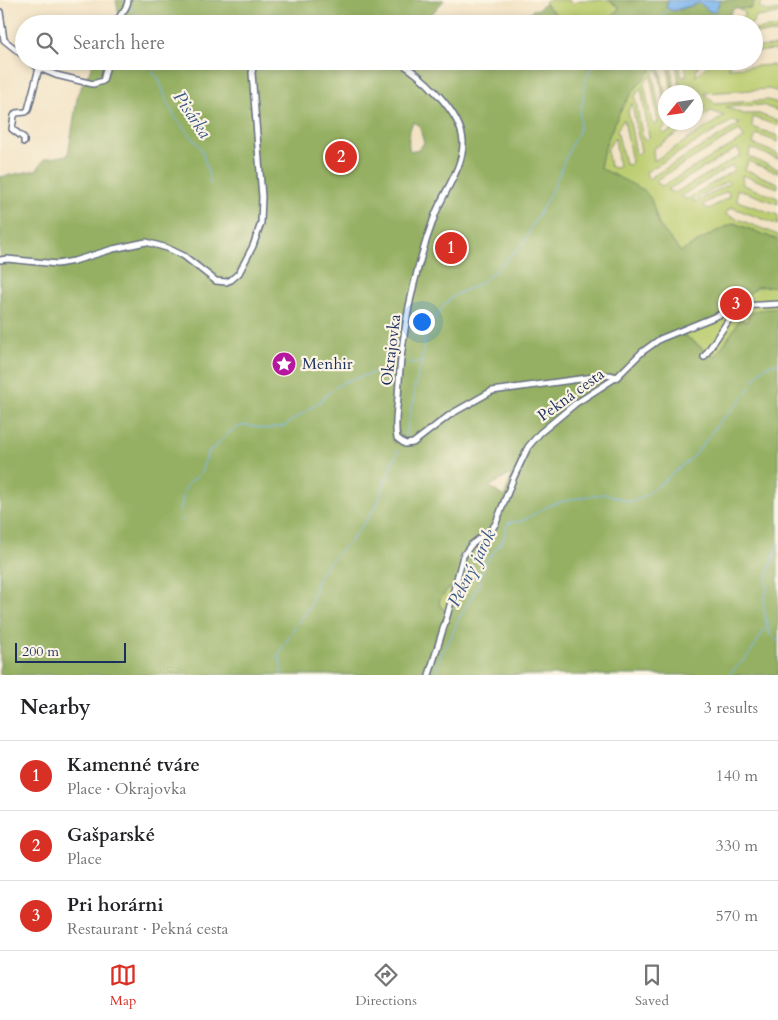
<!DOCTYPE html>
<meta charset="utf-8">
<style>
:root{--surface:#fff;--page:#f6f6f6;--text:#202124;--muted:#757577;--line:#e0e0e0;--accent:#d93025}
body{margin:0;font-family:Cardo,serif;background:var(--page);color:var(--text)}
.compass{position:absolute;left:658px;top:85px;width:45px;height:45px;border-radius:50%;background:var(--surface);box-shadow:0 2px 8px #0003;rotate:240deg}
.scale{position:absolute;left:15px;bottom:12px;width:111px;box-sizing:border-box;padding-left:5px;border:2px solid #1b2f5e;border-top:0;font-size:14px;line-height:18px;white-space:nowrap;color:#1b2f5e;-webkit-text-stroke:4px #fcf5e5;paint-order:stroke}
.you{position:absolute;left:421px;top:321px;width:18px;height:18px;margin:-12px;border:4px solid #fff;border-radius:50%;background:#1a73e8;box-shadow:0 0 0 8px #1a73e833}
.badge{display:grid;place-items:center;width:32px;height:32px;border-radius:50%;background:var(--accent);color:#fff;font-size:16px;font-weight:700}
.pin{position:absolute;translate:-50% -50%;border:2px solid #fff;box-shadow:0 1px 5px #0006}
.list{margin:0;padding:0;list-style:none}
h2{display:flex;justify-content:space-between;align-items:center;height:65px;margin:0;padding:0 20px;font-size:21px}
h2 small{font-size:16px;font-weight:400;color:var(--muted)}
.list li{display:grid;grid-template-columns:32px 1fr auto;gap:15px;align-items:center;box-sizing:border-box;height:70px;padding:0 20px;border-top:1px solid var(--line)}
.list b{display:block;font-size:19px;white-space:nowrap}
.list p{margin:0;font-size:16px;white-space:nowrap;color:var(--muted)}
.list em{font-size:16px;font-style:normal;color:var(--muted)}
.icon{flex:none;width:28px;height:28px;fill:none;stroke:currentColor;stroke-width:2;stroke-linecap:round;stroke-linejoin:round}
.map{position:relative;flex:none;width:778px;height:675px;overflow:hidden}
.search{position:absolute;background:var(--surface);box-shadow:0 2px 8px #0003;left:15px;right:15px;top:15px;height:55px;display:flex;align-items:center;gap:12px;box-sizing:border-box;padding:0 18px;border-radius:28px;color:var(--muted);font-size:19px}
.sheet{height:275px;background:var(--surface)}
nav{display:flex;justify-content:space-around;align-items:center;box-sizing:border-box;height:70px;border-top:1px solid var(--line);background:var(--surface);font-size:14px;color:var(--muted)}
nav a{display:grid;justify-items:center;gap:2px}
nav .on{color:var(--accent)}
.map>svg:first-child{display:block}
.green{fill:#bccd71;stroke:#6c7e68;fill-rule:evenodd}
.forest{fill:#95b063;stroke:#587060;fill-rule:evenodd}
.water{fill:#7fb6ee;stroke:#4d72a6}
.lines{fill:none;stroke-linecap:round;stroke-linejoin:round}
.stream{stroke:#7fb6ee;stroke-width:1}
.minor-casing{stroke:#666e82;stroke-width:8}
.minor{stroke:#fff;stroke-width:5}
.labels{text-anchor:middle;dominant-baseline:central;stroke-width:4.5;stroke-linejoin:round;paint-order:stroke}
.street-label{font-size:16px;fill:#1b2f5e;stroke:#fcf5e5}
.poi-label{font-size:16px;fill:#1b2f5e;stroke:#fcf5e5;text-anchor:start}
.water-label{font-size:18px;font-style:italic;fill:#395889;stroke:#fcf5e5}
</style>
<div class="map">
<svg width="778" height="675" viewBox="0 0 778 675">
<rect width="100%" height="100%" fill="#fcf5e5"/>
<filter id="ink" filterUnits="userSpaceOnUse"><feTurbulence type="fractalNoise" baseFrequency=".02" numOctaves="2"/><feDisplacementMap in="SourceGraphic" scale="10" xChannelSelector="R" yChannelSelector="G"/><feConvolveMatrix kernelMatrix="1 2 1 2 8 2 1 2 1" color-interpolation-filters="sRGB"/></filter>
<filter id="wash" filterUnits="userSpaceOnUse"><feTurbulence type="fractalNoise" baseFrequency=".0096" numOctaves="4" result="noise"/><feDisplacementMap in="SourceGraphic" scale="20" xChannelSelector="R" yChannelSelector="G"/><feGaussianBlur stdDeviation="1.12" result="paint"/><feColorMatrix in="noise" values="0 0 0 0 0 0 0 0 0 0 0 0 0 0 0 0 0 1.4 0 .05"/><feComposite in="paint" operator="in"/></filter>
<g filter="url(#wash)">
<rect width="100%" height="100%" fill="#f2e3c5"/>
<g class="green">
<polygon points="547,0 569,0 573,4 579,0 611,0 611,1 619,8 611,19 591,20 576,14 569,24 567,24 544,3"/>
<polygon points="755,0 763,0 759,7 769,12 778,10 778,14 755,17 752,24 738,24 745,13 738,9 752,8 753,2 755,3"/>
<polygon points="778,27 778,33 754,33 754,30"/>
<polygon points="775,46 778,47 778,52 773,50 754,52 754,47"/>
<path d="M659 61H665L660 67 665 95 666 122 667 123 662 131 665 134 683 123H693L653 149 654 161 724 116 711 111 696 121V114L705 107 696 103V92H676L680 90 676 61H679L681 76 684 77 687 75 685 61H701L697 69 695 77 712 61H732L728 68 772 65 778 67V92L770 89 704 93 715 104 768 100 778 103V111L762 105 726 107 743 114H759L778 121V126L753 117 752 127 778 136V142L756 134 753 144 778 154V159L750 148 749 157 778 169V173L748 161 745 170 778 183V188L742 175 743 185 778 198V204L737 189V201L778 215V225L731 207 725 214 778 235V240L734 223 709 235 681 252 659 225 651 199 600 168C603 146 616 116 629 97 638 84 649 73 659 61ZM658 68 665 107 662 111 659 109 653 73ZM649 77 651 78 658 123 654 125 652 123 644 84ZM641 88 649 137 646 140 643 139 635 96ZM632 103 641 152 638 154H636L628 111ZM624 119 632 162 629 165 625 164 617 130ZM732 121 740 124 648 179 646 172ZM740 130 744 138 662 186 655 181ZM615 137 619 167 614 168 610 166 607 150ZM737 148 741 155 675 193 667 190ZM731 166H733L734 170 687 199 681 196ZM728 181 729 184 696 202 692 201ZM727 191 729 194V197L709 209 702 205Z"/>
<polygon points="667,61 670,61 675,92 672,92"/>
<path d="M778 286V297L774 303 778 302V308L747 322 739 319 735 328 715 357 683 334 716 319 735 301 745 299C753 284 762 286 778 286Z"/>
<polygon points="454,588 448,613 440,606 439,601 448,589"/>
</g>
<g class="forest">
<polygon points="116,0 444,0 428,18 440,24 115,24 119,15"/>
<polygon points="611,0 669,0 666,3 680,10 691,5 700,3 709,11 715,12 720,0 753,0 752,8 738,9 734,8 724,24 569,24 575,14 591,20 611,19 619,8 610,1"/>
<polygon points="544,4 567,24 521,24 533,10 539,9"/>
<path d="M95 61H500L504 63 506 61H659C649 73 638 84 629 97 617 115 603 146 600 168L644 190 651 199 659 225 681 252 709 235 734 223 778 240V286L756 287 753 291 749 293 745 299 741 303 735 301C728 318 700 326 683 334L701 348 715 357 735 328 739 319 747 322 749 314 757 310 778 308V675H0V177L37 170 44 159 68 155 78 93ZM414 122 419 125 424 143 419 149 410 151C407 144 409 126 414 122ZM512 474 504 497 490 487V486ZM454 588 448 613 440 606 439 601 448 589Z"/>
</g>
<polygon class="water" points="669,0 720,0 715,12 709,11 700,3 673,11 666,7"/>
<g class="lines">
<g class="stream">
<polyline points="124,0 125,1"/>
<polyline points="130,6 139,24"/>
<polyline points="656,24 669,9"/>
<polyline points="153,61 153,73 158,77 167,102 176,119 201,148 210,179 209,184"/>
<polyline points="408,363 420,362"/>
<path d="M753 381C762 369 763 366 778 363"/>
<path d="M405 437 411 410 410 407 414 403V388L418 378V371L421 365 426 336 432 322 446 303 455 295 481 283 497 269 526 240 532 225 540 212 554 186 573 141C581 132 580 124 580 112 580 108 583 105 583 101 583 86 587 73 596 61"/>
<polyline points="182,522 180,514 184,491 188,484 200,474 209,451 215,447 226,435 236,428 245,425 267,429 284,426 318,403 333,389 343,382 393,367"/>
<polyline points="768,626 769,633 778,641"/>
<polyline points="280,654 281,669 282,675"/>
<polyline points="275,658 279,654 296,625 310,607 317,580 324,568 354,537 377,505 392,463 399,450"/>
<polyline points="435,675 440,656 449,642 459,618 478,587 485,563 503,540 508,523 522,521 550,505 572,499 605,494 631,502 640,499 653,490 694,456 720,421 737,405 750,387"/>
<path d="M729 675C733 669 738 666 743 661 753 650 761 637 767 624L764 610V599L767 591V577L778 543"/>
</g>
</g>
</g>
<g filter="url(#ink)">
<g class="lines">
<defs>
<g id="minor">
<polyline points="0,12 4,40 24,56"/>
<path d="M117 24C118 14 128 10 128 0"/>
<polyline points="30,61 39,68 56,75 93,84 103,81 108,61"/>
<path d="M397 61C421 74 461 112 463 141 464 167 444 191 435 215 413 274 401 334 398 397 397 410 394 425 397 438L405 444 413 443 451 414 492 391 609 375 617 377"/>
<polyline points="24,142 24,138 12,129 14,116 16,113 26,112 28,110 39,68"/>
<polyline points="0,260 7,259 57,264 74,261 113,249 146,242 167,248 184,256 216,281 226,282 231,280 239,273 253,246 261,223 262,197 252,73 254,61"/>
<polyline points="704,357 736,309"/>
<polyline points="429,675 448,613 463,556 471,545 492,529 496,523 513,479 528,447 540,433 575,404 617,377 642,352 660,339 741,306 778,304"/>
</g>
</defs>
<use href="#minor" class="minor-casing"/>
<use href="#minor" class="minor"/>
</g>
</g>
<defs>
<symbol id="sight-disc" viewBox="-11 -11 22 22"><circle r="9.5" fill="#b5179e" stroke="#fcf5e5"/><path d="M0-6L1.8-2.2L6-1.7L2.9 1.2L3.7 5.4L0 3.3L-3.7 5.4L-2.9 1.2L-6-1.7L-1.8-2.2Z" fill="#fff"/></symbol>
</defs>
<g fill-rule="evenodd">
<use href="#sight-disc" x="270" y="350" width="28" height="28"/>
</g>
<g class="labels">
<g class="street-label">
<text transform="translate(391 350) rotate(-83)">Okrajovka</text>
<text transform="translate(571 395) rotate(-36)">Pekná cesta</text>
</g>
<g class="poi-label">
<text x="302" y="364">Menhir</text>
</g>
<g class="water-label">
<text transform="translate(192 115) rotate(56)">Pisárka</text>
<text transform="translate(472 568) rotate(-63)">Pekný jarok</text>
</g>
</g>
</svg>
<svg class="compass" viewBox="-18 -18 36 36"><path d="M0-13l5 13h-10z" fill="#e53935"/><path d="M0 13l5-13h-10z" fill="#757577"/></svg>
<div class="scale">200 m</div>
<div class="you"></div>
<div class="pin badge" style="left:451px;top:248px">1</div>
<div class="pin badge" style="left:341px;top:157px">2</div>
<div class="pin badge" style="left:736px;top:304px">3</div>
<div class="search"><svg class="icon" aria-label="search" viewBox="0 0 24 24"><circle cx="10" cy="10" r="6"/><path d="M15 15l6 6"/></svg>Search here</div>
</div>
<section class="sheet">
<h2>Nearby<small>3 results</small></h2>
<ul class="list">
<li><span class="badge">1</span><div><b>Kamenné tváre</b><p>Place · Okrajovka</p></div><em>140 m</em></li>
<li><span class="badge">2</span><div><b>Gašparské</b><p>Place</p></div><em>330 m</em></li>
<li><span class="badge">3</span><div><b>Pri horárni</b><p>Restaurant · Pekná cesta</p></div><em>570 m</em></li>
</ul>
</section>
<nav>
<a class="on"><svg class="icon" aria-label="map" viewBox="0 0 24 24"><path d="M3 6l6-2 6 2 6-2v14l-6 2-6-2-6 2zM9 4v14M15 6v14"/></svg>Map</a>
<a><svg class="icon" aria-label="directions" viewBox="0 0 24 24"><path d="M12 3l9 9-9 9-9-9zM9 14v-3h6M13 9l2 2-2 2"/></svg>Directions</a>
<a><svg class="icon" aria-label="saved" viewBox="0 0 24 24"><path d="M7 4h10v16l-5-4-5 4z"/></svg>Saved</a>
</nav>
